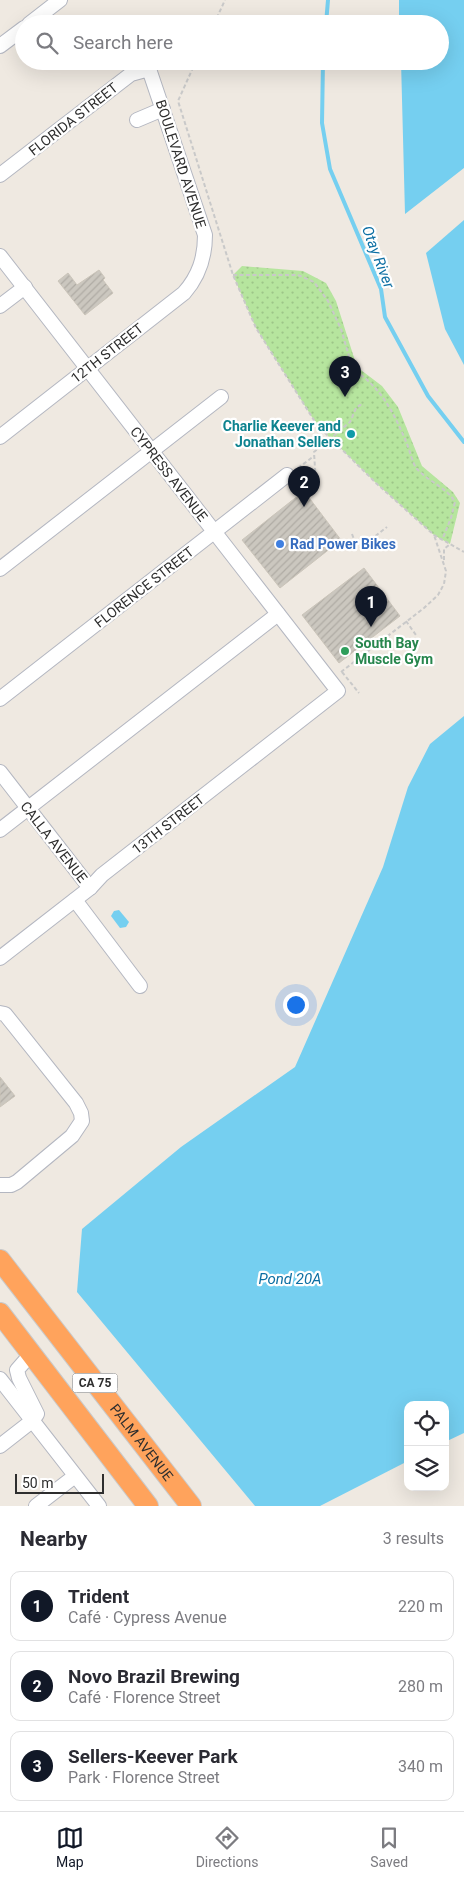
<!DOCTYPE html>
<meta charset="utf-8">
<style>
:root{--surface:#fff;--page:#f2f2f3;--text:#2b2b33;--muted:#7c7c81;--line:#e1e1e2;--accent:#111827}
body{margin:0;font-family:Roboto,sans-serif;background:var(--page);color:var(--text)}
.controls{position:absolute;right:15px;bottom:15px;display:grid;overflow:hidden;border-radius:10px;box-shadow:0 5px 20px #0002}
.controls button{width:45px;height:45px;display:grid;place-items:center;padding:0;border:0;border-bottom:1px solid var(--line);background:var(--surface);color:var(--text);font:25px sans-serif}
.scale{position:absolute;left:15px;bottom:12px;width:89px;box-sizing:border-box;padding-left:5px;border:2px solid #2e2e2e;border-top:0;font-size:14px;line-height:18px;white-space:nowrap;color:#2e2e2e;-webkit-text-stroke:4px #fff;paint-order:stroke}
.you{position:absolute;left:295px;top:1004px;width:18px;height:18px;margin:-12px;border:4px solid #fff;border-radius:50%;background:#1a73e8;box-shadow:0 0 0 8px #1a73e833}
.badge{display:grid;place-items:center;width:32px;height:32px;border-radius:50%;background:var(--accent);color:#fff;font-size:16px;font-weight:700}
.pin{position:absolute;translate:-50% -41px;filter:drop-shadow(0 1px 2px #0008)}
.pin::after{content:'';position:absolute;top:26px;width:18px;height:15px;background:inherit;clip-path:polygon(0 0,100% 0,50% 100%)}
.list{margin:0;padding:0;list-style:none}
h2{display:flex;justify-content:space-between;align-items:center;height:65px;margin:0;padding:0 20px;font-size:21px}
h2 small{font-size:16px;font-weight:400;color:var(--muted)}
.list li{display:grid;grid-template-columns:32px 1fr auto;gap:15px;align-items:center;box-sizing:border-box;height:70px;margin:0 10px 10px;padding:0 10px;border:1px solid var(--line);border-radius:10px}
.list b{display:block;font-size:19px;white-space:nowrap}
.list p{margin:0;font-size:16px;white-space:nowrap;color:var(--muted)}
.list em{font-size:16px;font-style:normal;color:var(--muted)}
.icon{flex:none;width:28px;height:28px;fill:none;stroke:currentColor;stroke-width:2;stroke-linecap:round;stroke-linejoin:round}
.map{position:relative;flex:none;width:464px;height:1506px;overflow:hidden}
.search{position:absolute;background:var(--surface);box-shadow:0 5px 20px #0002;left:15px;right:15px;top:15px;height:55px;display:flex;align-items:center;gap:12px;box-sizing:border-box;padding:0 18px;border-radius:28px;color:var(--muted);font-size:19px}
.sheet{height:305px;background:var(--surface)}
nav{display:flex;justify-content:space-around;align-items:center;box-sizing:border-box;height:70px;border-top:1px solid var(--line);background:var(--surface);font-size:14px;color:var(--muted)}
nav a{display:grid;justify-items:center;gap:2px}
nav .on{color:var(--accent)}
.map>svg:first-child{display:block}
.grass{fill:url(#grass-dots)}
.water{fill:#75cff0}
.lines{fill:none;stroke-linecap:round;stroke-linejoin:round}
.stream{stroke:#75cff0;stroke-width:4}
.building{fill:url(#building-hatch);stroke:#cbc5ba}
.minor-casing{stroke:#b4b7c1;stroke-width:16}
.highway-casing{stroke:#c9c9c9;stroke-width:22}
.path{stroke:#c9c9c9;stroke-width:2;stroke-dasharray:4 2.5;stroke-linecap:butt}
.minor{stroke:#fff;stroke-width:14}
.highway{stroke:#ffa35c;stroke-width:20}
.culture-dot{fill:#0f9aa8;stroke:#fff;stroke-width:2}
.shop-dot{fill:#3f7fe0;stroke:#fff;stroke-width:2}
.leisure-dot{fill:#2e9e5b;stroke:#fff;stroke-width:2}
.labels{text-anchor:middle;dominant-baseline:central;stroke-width:4.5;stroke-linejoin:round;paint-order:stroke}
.shield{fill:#fff;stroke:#6d6d6d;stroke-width:1}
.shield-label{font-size:12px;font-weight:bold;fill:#2e2e2e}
.street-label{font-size:14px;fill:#2e2e2e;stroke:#fff}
.culture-label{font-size:14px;font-weight:bold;fill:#0d838f;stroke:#fff;text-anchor:end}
.shop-label{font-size:14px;font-weight:bold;fill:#366cbe;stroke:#fff;text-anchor:start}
.leisure-label{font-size:14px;font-weight:bold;fill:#27864d;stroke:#fff;text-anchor:start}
.water-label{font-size:15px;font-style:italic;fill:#0d6fa3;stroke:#fff}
</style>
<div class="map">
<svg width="464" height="1506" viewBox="0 0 464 1506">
<defs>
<pattern id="grass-dots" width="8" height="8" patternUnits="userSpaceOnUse" patternTransform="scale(1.25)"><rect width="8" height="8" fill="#b6e59e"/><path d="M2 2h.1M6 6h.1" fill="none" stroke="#9dc588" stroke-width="1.8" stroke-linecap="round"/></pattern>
<pattern id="building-hatch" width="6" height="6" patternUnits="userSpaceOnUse" patternTransform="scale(1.25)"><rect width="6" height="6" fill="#cbc7bf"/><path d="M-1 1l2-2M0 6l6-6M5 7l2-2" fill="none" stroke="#afaba4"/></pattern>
</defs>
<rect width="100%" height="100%" fill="#efe9e1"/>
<polygon class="grass" points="242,266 303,271 326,283 336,301 357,367 382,386 398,407 422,466 453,492 460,503 450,544 434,535 377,484 317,425 256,328 233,275"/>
<g class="water">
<polygon points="399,0 464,0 464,168 405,214 401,61 440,61 440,24 399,24"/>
<polygon points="464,220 464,365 445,329 426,253"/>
<polygon points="464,716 464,1433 445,1442 445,1405 408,1405 408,1461 320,1506 255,1506 77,1292 82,1229 181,1147 295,1067 383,867 408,787 430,744"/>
<polygon points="119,910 129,922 126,927 120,928 111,916 114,911"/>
</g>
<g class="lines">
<g class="stream">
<polyline points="326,24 328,0"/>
<polyline points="323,61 322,123 330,169 381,289 385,317 428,396 464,442"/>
</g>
</g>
<g class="building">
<polygon points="99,270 105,278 103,280 113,293 85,315 58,281 68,273 77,285"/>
<polygon points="304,491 341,540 280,588 242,540"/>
<polygon points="364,568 400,616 339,663 302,615"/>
<polygon points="0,1077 15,1096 0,1107"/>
</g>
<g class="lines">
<defs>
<g id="minor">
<polyline points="29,24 60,0"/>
<polyline points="0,46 24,28"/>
<polyline points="137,120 163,109"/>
<path d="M0 175 131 74 149 69 205 235C205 258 199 276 184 293L0 437"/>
<polyline points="0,256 338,691 102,875 90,888 0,958"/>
<polyline points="0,306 25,287"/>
<polyline points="0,569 221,397"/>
<polyline points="0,699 287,475"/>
<polyline points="0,772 90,888"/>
<polyline points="0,830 278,614"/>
<polyline points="75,900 140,986"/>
<polyline points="0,1013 5,1014 76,1103 81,1113 82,1121 72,1136 17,1182 11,1185 0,1185"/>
<polyline points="0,1379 99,1506"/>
<polyline points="0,1446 32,1421 37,1414 19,1378 17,1370 31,1354"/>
<polyline points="36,1506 75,1476"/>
</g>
<g id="highway">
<path id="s1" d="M0 1260 191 1506"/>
<polyline points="0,1313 148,1506"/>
</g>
</defs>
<use href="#minor" class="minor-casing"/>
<use href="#highway" class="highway-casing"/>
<g class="path">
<polyline points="214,24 225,0"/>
<polyline points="196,61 178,101 233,275 256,328 317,425 377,484 434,535 464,552"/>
<path d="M233 275H298L314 282 328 301 341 329 353 370C381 386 395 415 407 444 410 451 412 463 417 469 429 482 446 487 455 502L451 518 442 540"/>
<polyline points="298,468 314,456"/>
<polyline points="316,485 314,452 350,422 356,408 360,405 364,406"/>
<polyline points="352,534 355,542"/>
<polyline points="360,548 387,527"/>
<polyline points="444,560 444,549 449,545"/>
<polyline points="406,621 416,635"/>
<polyline points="341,672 424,608 438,595 444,584 446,571 434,535"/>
<polyline points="342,672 359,693"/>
</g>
<use href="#minor" class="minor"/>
<use href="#highway" class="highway"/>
</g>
<circle class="culture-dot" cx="351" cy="434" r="5"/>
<circle class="shop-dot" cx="280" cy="544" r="5"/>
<circle class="leisure-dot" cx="345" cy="651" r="5"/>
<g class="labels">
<rect class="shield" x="72.5" y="1373.5" width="45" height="19" rx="4"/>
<g class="shield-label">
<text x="95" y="1383">CA 75</text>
</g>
<g class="street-label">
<text transform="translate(73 119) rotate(-38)">FLORIDA STREET</text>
<text transform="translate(181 164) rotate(72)">BOULEVARD AVENUE</text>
<text transform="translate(107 353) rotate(-38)">12TH STREET</text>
<text transform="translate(169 474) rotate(52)">CYPRESS AVENUE</text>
<text transform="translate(144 587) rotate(-38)">FLORENCE STREET</text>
<text transform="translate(168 824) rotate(-38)">13TH STREET</text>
<text transform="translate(54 842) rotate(52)">CALLA AVENUE</text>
<text stroke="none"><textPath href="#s1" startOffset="231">PALM AVENUE</textPath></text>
</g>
<g class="culture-label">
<text x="341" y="426">Charlie Keever and<tspan x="341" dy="16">Jonathan Sellers</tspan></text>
</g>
<g class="shop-label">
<text x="290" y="544">Rad Power Bikes</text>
</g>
<g class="leisure-label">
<text x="355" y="643">South Bay<tspan x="355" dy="16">Muscle Gym</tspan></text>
</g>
<g class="water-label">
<text transform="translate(378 257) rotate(69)">Otay River</text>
<text x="290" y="1279">Pond 20A</text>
</g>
</g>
</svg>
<div class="controls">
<button><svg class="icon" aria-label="locate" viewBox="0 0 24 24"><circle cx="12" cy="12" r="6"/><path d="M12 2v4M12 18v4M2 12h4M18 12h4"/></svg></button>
<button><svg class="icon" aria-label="layers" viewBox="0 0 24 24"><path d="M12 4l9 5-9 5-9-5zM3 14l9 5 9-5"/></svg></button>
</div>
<div class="scale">50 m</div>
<div class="you"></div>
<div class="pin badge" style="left:371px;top:627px">1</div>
<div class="pin badge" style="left:304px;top:507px">2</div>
<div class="pin badge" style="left:345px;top:397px">3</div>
<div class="search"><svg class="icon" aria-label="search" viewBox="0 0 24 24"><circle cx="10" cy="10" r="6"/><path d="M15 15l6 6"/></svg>Search here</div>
</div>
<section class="sheet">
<h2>Nearby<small>3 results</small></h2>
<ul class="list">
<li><span class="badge">1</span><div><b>Trident</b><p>Café · Cypress Avenue</p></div><em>220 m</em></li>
<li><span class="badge">2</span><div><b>Novo Brazil Brewing</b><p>Café · Florence Street</p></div><em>280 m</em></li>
<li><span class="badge">3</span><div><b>Sellers-Keever Park</b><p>Park · Florence Street</p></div><em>340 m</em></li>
</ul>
</section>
<nav>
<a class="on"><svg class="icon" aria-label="map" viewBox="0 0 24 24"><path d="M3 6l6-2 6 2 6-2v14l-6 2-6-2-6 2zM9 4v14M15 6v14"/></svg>Map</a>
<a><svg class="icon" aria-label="directions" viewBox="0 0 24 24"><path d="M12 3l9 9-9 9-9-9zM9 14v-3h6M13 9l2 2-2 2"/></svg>Directions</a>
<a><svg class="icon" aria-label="saved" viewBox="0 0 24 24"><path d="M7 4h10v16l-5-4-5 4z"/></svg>Saved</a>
</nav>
